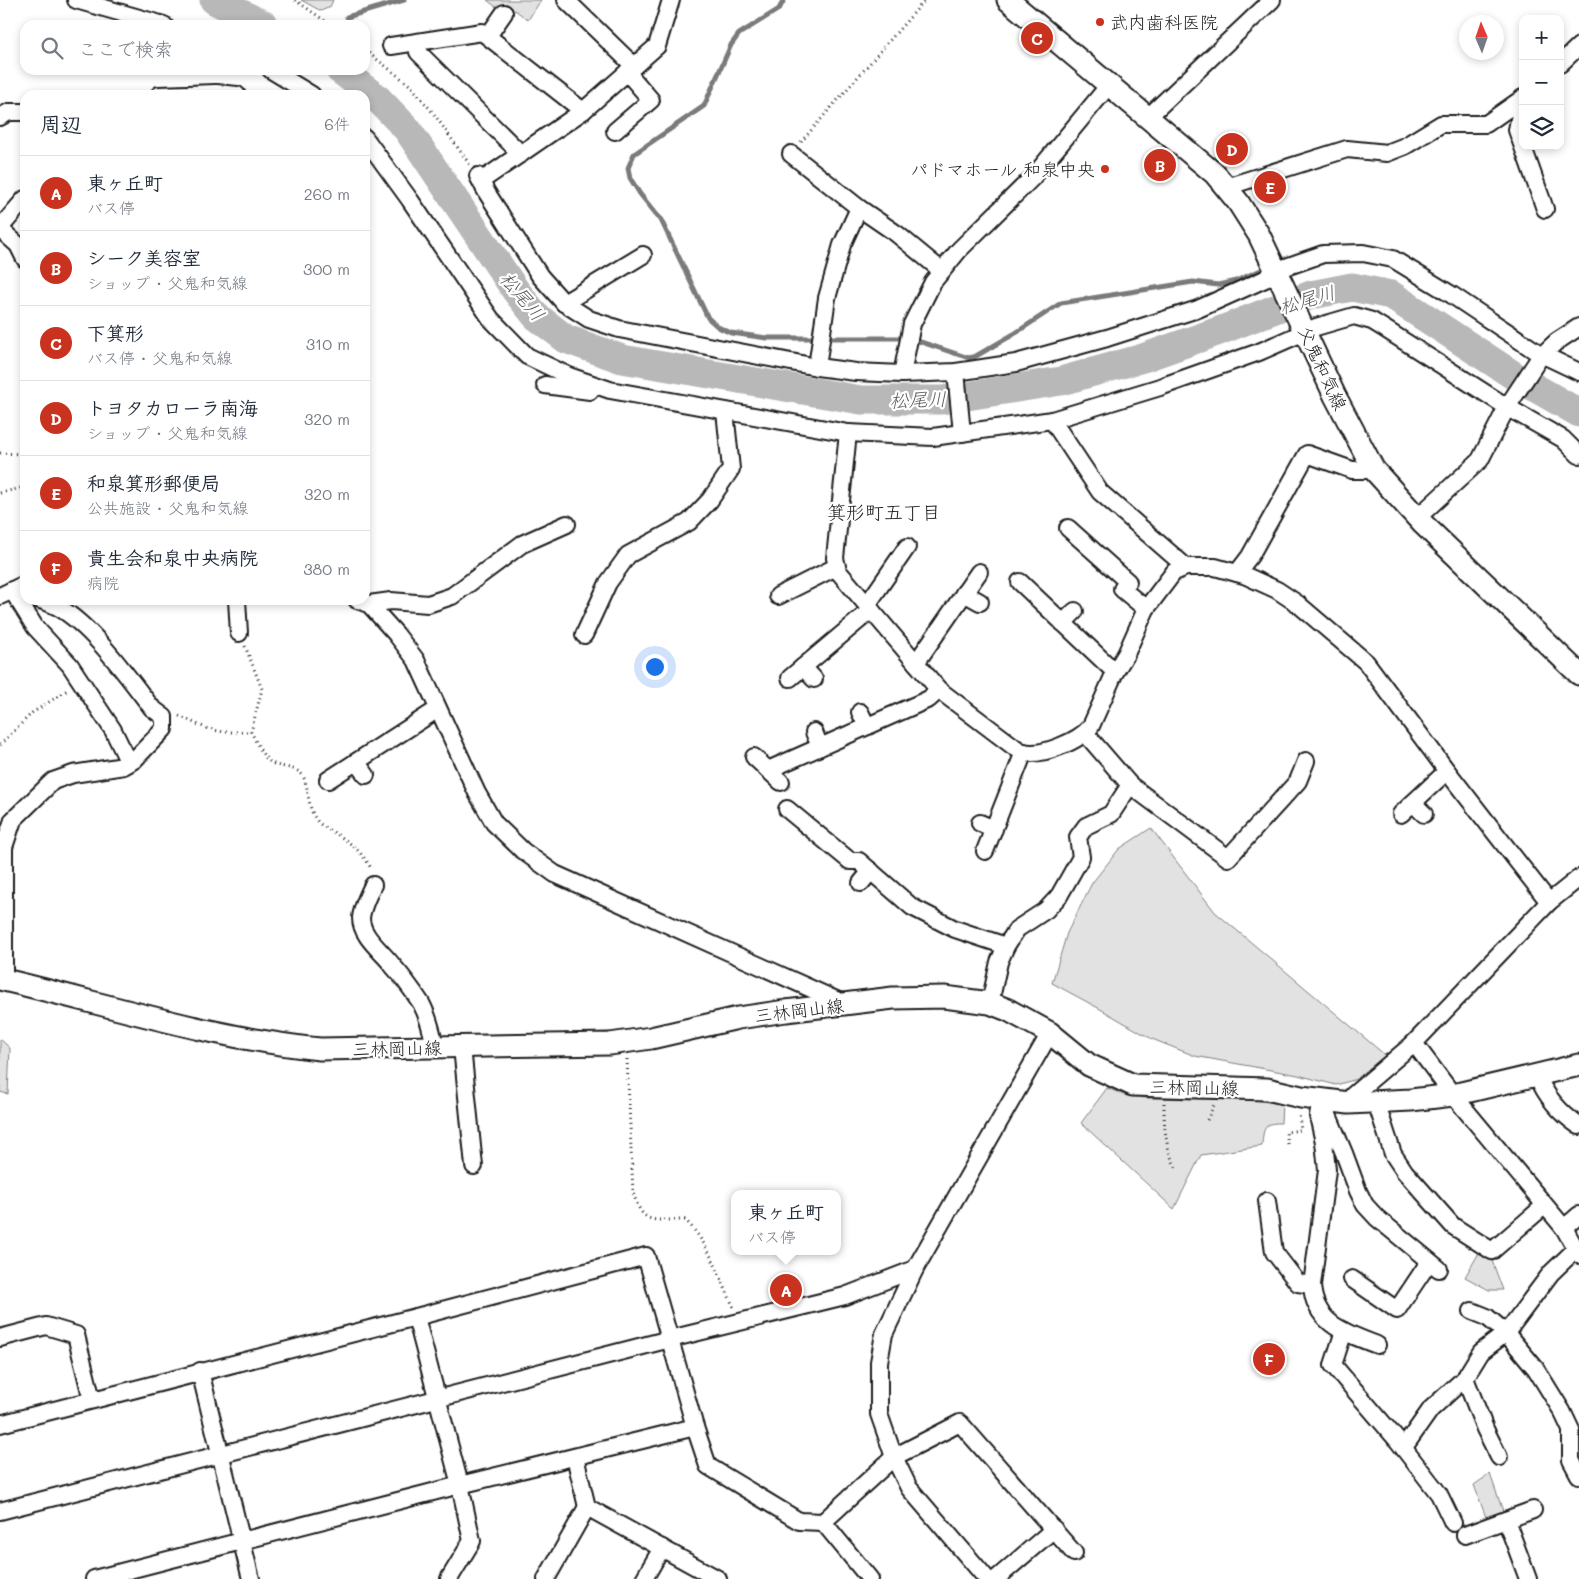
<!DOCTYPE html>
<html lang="ja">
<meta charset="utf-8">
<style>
:root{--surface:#fff;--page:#f6f6f7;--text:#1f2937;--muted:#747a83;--line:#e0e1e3;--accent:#c8321e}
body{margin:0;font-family:Mali,"Klee One",sans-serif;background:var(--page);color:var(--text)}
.controls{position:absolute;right:15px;top:15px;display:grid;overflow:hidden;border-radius:10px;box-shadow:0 2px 8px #0003}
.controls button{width:45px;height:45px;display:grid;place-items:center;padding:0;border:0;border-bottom:1px solid var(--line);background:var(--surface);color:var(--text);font:25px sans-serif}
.compass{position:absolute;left:1459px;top:15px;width:45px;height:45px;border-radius:50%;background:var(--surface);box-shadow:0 2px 8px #0003;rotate:358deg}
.you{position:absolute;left:654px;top:666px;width:18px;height:18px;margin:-12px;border:4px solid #fff;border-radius:50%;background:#1a73e8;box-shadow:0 0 0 8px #1a73e833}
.badge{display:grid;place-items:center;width:32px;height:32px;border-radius:50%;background:var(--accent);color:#fff;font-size:16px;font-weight:700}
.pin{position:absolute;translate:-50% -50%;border:2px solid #fff;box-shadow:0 1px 5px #0006}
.popup{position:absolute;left:731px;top:1190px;width:110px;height:65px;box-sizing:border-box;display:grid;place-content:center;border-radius:10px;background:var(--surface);filter:drop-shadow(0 1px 4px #0005);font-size:16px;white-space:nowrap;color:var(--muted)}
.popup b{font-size:19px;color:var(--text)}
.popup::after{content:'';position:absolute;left:50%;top:100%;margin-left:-10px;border:10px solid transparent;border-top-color:var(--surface)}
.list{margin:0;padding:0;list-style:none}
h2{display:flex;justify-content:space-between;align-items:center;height:65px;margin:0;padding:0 20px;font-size:21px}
h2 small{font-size:16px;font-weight:400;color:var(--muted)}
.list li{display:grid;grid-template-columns:32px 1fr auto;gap:15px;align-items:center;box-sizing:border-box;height:75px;padding:0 20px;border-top:1px solid var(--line)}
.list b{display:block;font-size:19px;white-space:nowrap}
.list p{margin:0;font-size:16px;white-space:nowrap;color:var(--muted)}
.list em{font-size:16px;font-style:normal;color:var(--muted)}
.icon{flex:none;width:28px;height:28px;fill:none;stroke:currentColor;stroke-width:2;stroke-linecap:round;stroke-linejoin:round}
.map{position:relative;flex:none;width:1579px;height:1579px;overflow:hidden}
.search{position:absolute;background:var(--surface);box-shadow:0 2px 8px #0003;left:20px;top:20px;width:350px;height:55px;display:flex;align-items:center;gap:12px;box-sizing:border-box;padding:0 18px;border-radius:15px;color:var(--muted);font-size:19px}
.panel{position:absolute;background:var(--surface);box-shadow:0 2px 8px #0003;left:20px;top:90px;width:350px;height:515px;border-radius:15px}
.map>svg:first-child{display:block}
.green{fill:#e2e2e2;stroke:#7f7f7f}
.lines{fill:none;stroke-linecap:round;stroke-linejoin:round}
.stream{stroke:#7a7a7a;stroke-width:5}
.river{stroke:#b8b8b8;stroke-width:29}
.minor-casing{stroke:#1c1c1c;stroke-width:20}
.major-casing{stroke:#1c1c1c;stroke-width:25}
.path{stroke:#1c1c1c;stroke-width:3;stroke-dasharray:1 4;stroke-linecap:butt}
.minor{stroke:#fff;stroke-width:16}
.major{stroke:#fff;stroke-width:21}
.poi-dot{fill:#c8321e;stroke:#fff;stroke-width:2}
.labels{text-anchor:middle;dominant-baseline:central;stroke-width:4.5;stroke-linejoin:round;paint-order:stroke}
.poi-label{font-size:18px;fill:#1c1c1c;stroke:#fff;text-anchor:start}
.street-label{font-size:18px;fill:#1c1c1c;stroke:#fff}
.water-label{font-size:19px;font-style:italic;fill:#5a5a5a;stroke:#fff}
.neighbourhood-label{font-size:19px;fill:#1c1c1c;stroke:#fff}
</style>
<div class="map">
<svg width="1579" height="1579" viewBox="0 0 1579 1579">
<rect width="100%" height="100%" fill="#fff"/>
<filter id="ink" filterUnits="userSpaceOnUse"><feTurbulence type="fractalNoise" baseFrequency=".02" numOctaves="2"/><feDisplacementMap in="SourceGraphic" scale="10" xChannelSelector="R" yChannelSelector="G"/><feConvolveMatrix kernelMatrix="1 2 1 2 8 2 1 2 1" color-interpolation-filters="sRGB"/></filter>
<g filter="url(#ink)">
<g class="green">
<polygon points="301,0 333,0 330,7 321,11"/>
<polygon points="487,0 541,0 528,20 515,10 509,17"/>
<polygon points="1151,828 1215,912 1385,1055 1364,1077 1336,1085 1298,1075 1195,1056 1152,1039 1102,1010 1052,983 1067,933 1092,883 1119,849"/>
<polygon points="0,1039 10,1048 8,1094 0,1092"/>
<path d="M1107 1088 1127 1096 1146 1098 1254 1100 1282 1104 1281 1123C1263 1122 1263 1131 1262 1146L1201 1155 1174 1209 1081 1123Z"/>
<polygon points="1480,1251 1491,1258 1503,1290 1489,1290 1465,1277"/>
<polygon points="1490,1474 1504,1514 1487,1520 1474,1485"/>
</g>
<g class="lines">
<g class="stream">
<polyline points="784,0 779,9 739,34 731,45 704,106 634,154 628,168 630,178 640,194 661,220 708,318 718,327 731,333 767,338 902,338"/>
<polyline points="347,17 404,0"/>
<polyline points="365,103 377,98"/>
<polyline points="915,340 969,358 976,356 1014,334 1061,303 1193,282 1218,285 1236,281 1261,270"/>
</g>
<g class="river">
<polyline points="214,0 264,25"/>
<polyline points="340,70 377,98 407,129 516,291 536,316 566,339 622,359 861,400 942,400 1061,381 1143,358 1219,331 1311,295 1352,287 1391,295 1513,375 1579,413"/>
</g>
<defs>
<g id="minor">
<polyline points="76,0 164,25"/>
<polyline points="566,0 634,66"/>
<polyline points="488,36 504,13"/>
<polyline points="417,42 418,52 521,154"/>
<polyline points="391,46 482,32 583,111"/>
<polyline points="1560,64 1579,46"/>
<polyline points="271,70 312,95"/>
<polyline points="159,95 216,93 237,95"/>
<polyline points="1523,98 1517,130 1545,209"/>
<polyline points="0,117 9,112 25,112"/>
<polyline points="1147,118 1272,0"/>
<polyline points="615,131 651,100 627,72"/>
<polyline points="365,138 410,200 491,319 527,356 569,376 610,390 848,433 933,437 1052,420 1160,387 1259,352 1316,327 1354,316 1372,321 1385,329 1507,407 1563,439 1579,455"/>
<polyline points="791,154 859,208 897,234 942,271 959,250 1033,177 1109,85"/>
<polyline points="478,176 487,193 540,276 564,303 589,319 619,329 817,367 856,372 902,374 956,372 1016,363 1107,338 1198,309 1265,279 1277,270 1323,254 1363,253 1393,259 1452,295 1537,352 1579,372"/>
<polyline points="481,181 583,111 657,46 671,0"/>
<polyline points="1226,187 1347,149 1387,153 1405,146 1441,124 1486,124 1523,98"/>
<polyline points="0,228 25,199"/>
<polyline points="0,229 18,245 25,259"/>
<polyline points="564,303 643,255"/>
<polyline points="817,367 827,298 842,245 859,208"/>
<polyline points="956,372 962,433"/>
<polyline points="902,374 912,324 933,282 942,271"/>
<polyline points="545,385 590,391"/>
<polyline points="1052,420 1100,492 1186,567"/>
<path d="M848 433 835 558 838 571 939 690 1013 746C1016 748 1020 751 1023 752 1041 757 1080 741 1091 726L1115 672 1126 654 1146 609 1174 572 1186 567H1215L1244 575 1277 590 1298 604 1366 662 1447 771 1549 902"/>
<polyline points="1417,518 1480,460 1507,407 1540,357 1556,342 1579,327"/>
<polyline points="1068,528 1128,582 1122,589 1146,609"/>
<polyline points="1237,573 1250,556 1307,454 1352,470 1374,470"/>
<polyline points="1020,582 1115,672"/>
<polyline points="12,590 35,627 70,665 113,730 129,763"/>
<polyline points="964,593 980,602"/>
<polyline points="0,596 25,584"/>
<polyline points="778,596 836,567"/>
<polyline points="237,600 239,633"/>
<polyline points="357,600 369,604 396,634 416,660 477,793 494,823 523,851 555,874 845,1004"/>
<polyline points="369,604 391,601 428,604 452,596 522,544 567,524"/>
<polyline points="867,605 907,547"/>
<polyline points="1063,623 1075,611"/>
<polyline points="584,635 608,583 628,555 689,522 710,500 731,469 725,411"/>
<polyline points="916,663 979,572"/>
<polyline points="803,667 814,679"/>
<polyline points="790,678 871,610"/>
<polyline points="860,712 867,726"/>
<polyline points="814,732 820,747"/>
<polyline points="754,757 781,782"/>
<polyline points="356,762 366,775"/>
<polyline points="768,770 929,699 939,690"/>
<polyline points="328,780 438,709"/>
<polyline points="1130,785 1228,858 1298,781 1306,761"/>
<polyline points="1413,803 1424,814"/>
<polyline points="787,809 850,861 859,861 912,907 955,929 1006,946"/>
<polyline points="1401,814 1447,771"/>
<polyline points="980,823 994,829"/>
<polyline points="985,851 1024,752"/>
<polyline points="861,883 871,871"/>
<path d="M373 885C368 895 362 907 361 918 361 937 383 952 393 966 403 977 413 991 421 1003 429 1018 432 1031 435 1047"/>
<path d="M4 980V847L13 820 53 781 73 774 124 766 134 760 164 729V717L152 708C127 676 93 627 58 607 52 604 46 602 40 600"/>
<polyline points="990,1003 999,962 1006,946 1017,929 1046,910 1059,896 1081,857 1078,837 1086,826 1111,814 1130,785 1086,734"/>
<polyline points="1414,1043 1453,1095 1564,1228 1579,1255"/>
<polyline points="462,1047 474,1166"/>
<path d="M1537 1075C1546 1097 1560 1113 1579 1126"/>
<path d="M1321 1099 1318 1116 1324 1142 1327 1170 1312 1285C1314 1324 1346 1333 1377 1345"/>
<polyline points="1376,1102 1393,1154 1405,1172 1453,1226 1492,1251 1544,1206"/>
<polyline points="1323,1103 1344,1153 1358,1191 1365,1205 1377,1218 1439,1269"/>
<polyline points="1349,1103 1353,1095 1414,1043 1549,902 1579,878"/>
<polyline points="1267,1201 1274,1252 1298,1283 1312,1285"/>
<polyline points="1564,1228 1579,1215"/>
<polyline points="1352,1279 1397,1310 1429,1262"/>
<polyline points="1472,1311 1487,1317 1506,1333 1536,1369 1562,1411 1571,1430 1571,1460 1579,1475"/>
<polyline points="416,1317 460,1485 472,1541 449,1579"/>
<polyline points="1344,1331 1333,1365 1398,1441 1439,1494 1453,1523"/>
<polyline points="0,1338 46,1326 76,1335 92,1400"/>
<polyline points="200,1371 251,1579"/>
<polyline points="1465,1378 1485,1429 1499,1457"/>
<polyline points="0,1424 416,1317 646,1256 695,1427 708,1466 799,1521 823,1522 894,1457 960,1423 1074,1553"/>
<polyline points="1407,1443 1431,1409 1465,1378 1481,1352 1506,1333 1551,1273 1575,1250"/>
<polyline points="575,1457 587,1507 718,1579"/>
<polyline points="0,1511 670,1339 845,1296 915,1269"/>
<polyline points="1506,1520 1528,1579"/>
<polyline points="823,1522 870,1579"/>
<polyline points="1465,1535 1533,1510"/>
<polyline points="94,1579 460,1485 695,1427"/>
<polyline points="546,1579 587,1507"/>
<polyline points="644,1579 662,1548"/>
<polyline points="987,1579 909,1488 894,1457 879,1414 879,1362 884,1334 915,1269 1050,1033"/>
<polyline points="996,1579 1054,1529"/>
</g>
<g id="major">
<polyline points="1008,0 1215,174 1238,202 1259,235 1335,396 1374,470 1423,524 1579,674"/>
<path d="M0 979C107 1004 211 1038 320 1049L610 1044 651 1038 738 1018 786 1011 893 998 944 997 990 1003 1008 1010 1050 1033 1089 1065 1133 1085 1267 1089 1301 1097 1349 1103 1411 1100 1453 1095 1579 1065"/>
</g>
</defs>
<use href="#minor" class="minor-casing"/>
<use href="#major" class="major-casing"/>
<g class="path">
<polyline points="295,0 331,25"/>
<polyline points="365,50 411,86 434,114 470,165"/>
<polyline points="801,142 925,0"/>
<polyline points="0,453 25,454"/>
<polyline points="0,493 25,487"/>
<path d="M245 646 262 689 251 732C256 741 261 754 269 761 278 769 296 765 303 776 310 789 306 809 319 823 324 828 332 831 338 835 353 844 364 855 372 870"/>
<polyline points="179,716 208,729 224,732 251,732"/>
<polyline points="0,745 32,713 69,689"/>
<path d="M627 1059 633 1192C643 1227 653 1219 685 1220 708 1241 721 1280 734 1308"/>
<path d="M1164 1103C1164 1126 1165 1147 1176 1168"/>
<polyline points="1207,1120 1214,1105"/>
<polyline points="1288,1144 1286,1132 1301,1130 1299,1114"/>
</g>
<use href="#minor" class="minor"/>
<use href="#major" class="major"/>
</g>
</g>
<g class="poi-dot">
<circle cx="1100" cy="22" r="5"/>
<circle cx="1105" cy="169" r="5"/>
</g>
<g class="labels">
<g class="poi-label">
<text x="1110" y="22">武内歯科医院</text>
<text x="1095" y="169" text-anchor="end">パドマホール 和泉中央</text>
</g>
<g class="street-label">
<text transform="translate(1323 368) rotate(65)">父鬼和気線</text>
<text transform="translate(799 1010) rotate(-7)">三林岡山線</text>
<text transform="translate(397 1048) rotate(-1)">三林岡山線</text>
<text transform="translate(1194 1087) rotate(1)">三林岡山線</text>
</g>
<g class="water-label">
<text transform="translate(523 296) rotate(50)">松尾川</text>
<text transform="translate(1307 299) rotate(-16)">松尾川</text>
<text transform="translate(918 399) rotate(-2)">松尾川</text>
</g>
<g class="neighbourhood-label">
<text x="884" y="511">箕形町五丁目</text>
</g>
</g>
</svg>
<div class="controls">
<button>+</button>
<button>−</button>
<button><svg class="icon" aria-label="layers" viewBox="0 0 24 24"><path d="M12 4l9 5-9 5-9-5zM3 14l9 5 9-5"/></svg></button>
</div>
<svg class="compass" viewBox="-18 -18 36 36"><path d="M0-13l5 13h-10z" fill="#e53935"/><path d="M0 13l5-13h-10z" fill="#747a83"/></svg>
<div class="you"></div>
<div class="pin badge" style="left:786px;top:1290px">A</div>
<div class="popup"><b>東ヶ丘町</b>バス停</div>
<div class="pin badge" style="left:1160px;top:165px">B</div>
<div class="pin badge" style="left:1037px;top:38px">C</div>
<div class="pin badge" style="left:1232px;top:149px">D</div>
<div class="pin badge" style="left:1270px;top:187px">E</div>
<div class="pin badge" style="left:1269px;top:1359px">F</div>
<div class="search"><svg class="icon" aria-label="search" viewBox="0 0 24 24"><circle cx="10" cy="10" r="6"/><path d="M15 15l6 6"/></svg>ここで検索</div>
<section class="panel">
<h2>周辺<small>6件</small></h2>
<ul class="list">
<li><span class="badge">A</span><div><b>東ヶ丘町</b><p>バス停</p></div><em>260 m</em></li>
<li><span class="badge">B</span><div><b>シーク美容室</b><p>ショップ · 父鬼和気線</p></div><em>300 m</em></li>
<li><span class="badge">C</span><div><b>下箕形</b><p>バス停 · 父鬼和気線</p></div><em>310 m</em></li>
<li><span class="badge">D</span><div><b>トヨタカローラ南海</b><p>ショップ · 父鬼和気線</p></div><em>320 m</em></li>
<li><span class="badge">E</span><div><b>和泉箕形郵便局</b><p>公共施設 · 父鬼和気線</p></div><em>320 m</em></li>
<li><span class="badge">F</span><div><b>貴生会和泉中央病院</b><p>病院</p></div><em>380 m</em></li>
</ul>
</section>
</div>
